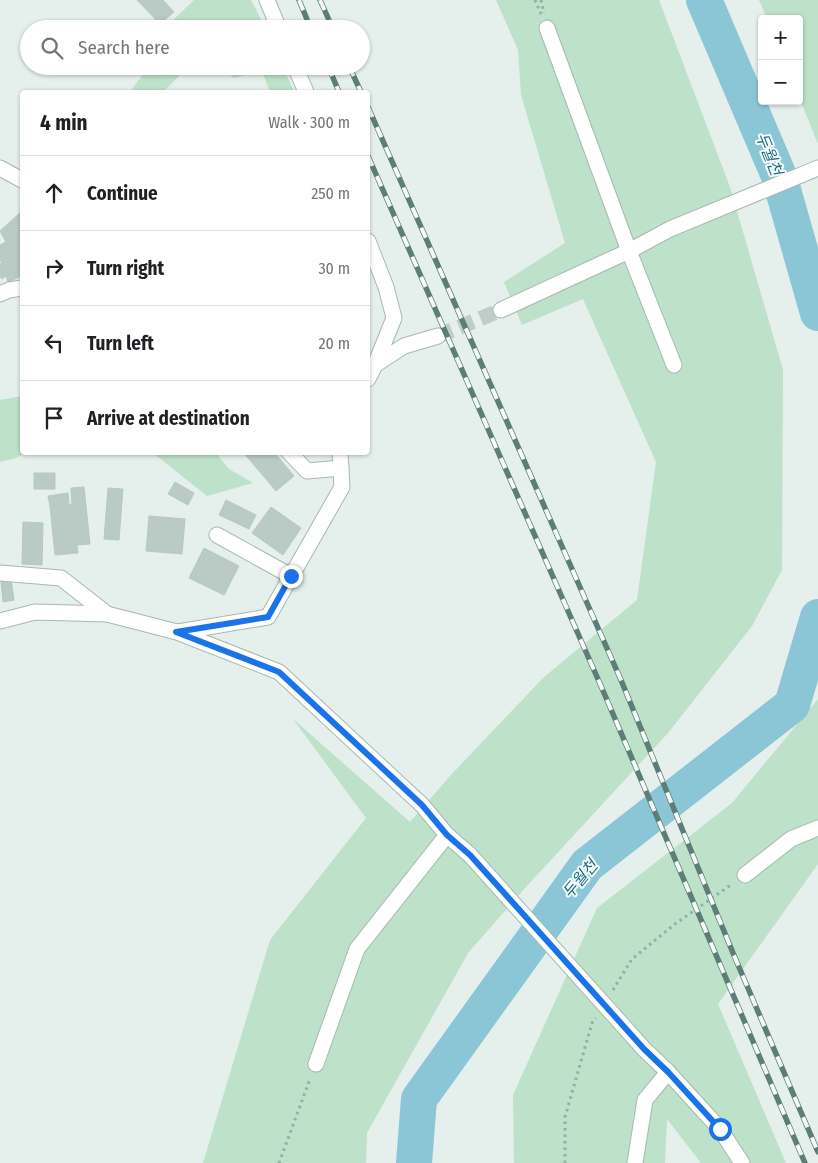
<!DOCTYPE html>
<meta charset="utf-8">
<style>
:root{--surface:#fff;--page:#f2f2f2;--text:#202124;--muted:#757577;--line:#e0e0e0}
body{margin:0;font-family:"Fira Sans Condensed","Noto Sans KR",sans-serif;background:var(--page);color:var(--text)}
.controls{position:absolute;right:15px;top:15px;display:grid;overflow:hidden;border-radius:5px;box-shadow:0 1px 4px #0004}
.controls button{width:45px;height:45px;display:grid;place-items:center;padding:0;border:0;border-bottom:1px solid var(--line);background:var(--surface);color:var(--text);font:25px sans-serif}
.stop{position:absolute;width:15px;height:15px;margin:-11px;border:4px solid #1a73e8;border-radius:50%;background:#fff}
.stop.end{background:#1a73e8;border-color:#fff;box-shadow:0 1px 5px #0008}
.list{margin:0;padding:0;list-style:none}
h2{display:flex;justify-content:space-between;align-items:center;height:65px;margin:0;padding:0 20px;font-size:21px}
h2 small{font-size:16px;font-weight:400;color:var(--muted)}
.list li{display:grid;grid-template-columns:32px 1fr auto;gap:15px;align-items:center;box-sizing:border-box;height:75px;padding:0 20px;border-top:1px solid var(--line)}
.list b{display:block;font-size:19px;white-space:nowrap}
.list em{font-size:16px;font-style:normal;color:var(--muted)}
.icon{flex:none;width:28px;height:28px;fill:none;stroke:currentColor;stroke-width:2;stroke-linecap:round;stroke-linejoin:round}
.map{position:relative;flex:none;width:818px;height:1163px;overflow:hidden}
.search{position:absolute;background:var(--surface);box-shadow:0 1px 4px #0004;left:20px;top:20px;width:350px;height:55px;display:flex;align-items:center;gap:12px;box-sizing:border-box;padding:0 18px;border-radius:28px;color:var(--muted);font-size:19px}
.panel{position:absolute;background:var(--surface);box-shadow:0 1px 4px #0004;left:20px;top:90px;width:350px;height:365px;border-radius:5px}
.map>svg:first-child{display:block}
.green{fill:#bde1c9}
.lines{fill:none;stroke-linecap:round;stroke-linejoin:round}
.stream{stroke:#8bc6d7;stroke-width:6}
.river{stroke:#8bc6d7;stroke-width:36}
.building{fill:#bacac5;stroke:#b7c9c3}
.minor-tunnel{stroke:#becdc8;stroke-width:15;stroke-dasharray:15 8;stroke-linecap:butt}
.minor-casing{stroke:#a7b8b3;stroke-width:17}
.path{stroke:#84b5a9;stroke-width:3;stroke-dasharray:2.5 4;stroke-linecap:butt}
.minor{stroke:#fff;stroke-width:15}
.rail-casing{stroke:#5d7e77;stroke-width:5.5}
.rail{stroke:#f6fbf9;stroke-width:4;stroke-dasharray:11;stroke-linecap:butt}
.minor-bridge-casing{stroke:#a7b8b3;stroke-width:17;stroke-linecap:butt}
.minor-bridge{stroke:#fff;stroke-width:15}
.route{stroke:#1a73e8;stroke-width:6}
.labels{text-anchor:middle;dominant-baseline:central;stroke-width:4;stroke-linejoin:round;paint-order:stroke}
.water-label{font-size:16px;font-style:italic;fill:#186a84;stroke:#f6fbf9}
</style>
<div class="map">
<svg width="818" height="1163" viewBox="0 0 818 1163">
<rect width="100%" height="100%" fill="#e5efeb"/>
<g class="green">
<polygon points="194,0 251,0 266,29 164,29"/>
<polygon points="496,0 659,0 730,187 783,370 782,570 752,626 668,733 526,887 468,953 367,1133 366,1163 203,1163 270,940 366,818 293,719 410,822 450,776 543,678 637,600 656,462 583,299 522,325 504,282 565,243 521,95 518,50"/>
<polygon points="759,0 818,0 818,144 799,97 799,19 767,19"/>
<polygon points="149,66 189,66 163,92 130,92"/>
<polygon points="219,66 283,66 294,92 270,92 262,71 234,78"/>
<polygon points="22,396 22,452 25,453 16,458 0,462 0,400"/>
<polygon points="153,453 216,453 229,469 253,483 207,496"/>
<polygon points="818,699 818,864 718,1004 786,1163 701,1163 667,1119 665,1163 514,1163 513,1095 597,908 732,803"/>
</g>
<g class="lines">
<polyline class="stream" points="792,705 818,672"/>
<g class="river">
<polyline points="704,0 779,176 818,313"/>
<polyline points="414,1163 419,1099 587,865 792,705 818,617"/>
</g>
</g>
<g class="building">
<polygon points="137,0 163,0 174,12 160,24"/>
<polygon points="22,211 22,243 20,245 22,251 22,276 8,282 6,276 2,279 0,276 0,264 2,263 0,260 0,245 6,242 0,231"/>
<polygon points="243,452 274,452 294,476 276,491"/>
<rect x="34" y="473" width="21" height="16"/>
<polygon points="175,482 194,493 188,505 168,494"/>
<polygon points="84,487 90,544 77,545 78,553 55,555 50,506 72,504 71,488"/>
<polygon points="108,488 123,489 119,540 104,539"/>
<polygon points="68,493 69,503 50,506 48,496"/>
<polygon points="226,500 256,515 249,529 219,515"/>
<polygon points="271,507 301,528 283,555 252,533"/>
<polygon points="149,516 185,519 182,554 146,551"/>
<polygon points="23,522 43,523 42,565 22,564"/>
<polygon points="204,548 239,566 224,595 189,578"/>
<polygon points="11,579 14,600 3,602 1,581"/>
</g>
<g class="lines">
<polyline class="minor-tunnel" points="438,336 501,310"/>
<defs>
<g id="minor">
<polyline points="267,0 279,29"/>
<polyline points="547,28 629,251 674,365"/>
<polyline points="295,66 306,92"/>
<polyline points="0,168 22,180"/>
<polyline points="368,241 386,287 394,318 375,365 368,379"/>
<polyline points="0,294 9,290 22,288"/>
<polyline points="501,310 629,251 670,229 818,168"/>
<polyline points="375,365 404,346 438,336"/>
<polyline points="289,452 307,471 341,468"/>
<polyline points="217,535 291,576"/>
<polyline points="0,573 61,578 107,614"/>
<polyline points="0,621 35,612 107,614 177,632 279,672 422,805 447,835 470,855"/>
<polyline points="178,632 268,617 342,487 340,452"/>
<polyline points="745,875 791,839 818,828"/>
<polyline points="644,1049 668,1072 720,1129 742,1163"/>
<polyline points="316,1064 357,949 447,835"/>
<polyline points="635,1163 645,1100 668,1072"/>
</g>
</defs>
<use href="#minor" class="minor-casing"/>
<g class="path">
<polyline points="535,0 541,14"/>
<polyline points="541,0 544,13"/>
<polyline points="613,990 632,959 675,924 732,884"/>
<polyline points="279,1163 310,1079"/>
<polyline points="565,1163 565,1117 592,1023 596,1018"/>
</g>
<use href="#minor" class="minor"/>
<defs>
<g id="rail">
<polyline points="299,0 311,29"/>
<polyline points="320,0 333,29"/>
<polyline points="328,66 339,92"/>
<polyline points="349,66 361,92"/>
<polyline points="368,107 621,680 733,953 818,1152"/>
<polyline points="368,156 601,686 805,1163"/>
</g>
</defs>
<use href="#rail" class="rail-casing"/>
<use href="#rail" class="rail"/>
<defs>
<polyline id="minor-bridge" points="470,855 644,1049"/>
</defs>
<use href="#minor-bridge" class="minor-bridge-casing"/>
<use href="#minor-bridge" class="minor-bridge"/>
</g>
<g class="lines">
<polyline class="route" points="291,576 268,617 176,632 279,672 422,805 447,835 470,855 644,1049 668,1072 720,1129"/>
</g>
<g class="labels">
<g class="water-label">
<text transform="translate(769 154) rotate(68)">두월천</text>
<text transform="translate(580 879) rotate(-50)">두월천</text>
</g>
</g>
</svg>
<div class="controls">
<button>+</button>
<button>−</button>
</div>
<div class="stop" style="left:720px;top:1129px"></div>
<div class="stop end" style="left:291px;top:576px"></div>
<div class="search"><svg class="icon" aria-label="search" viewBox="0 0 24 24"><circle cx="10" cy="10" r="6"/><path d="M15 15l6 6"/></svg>Search here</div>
<section class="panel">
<h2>4 min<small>Walk · 300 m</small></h2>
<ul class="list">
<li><svg class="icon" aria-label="ahead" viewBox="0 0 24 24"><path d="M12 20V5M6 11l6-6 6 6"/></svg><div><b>Continue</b></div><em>250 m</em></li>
<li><svg class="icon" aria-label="right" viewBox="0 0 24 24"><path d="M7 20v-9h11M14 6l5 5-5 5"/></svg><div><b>Turn right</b></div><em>30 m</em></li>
<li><svg class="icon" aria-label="left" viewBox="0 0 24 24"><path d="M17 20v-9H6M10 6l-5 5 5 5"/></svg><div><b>Turn left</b></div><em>20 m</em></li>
<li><svg class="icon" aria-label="arrive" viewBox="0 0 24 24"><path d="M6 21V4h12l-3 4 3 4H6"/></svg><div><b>Arrive at destination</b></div></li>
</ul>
</section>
</div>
